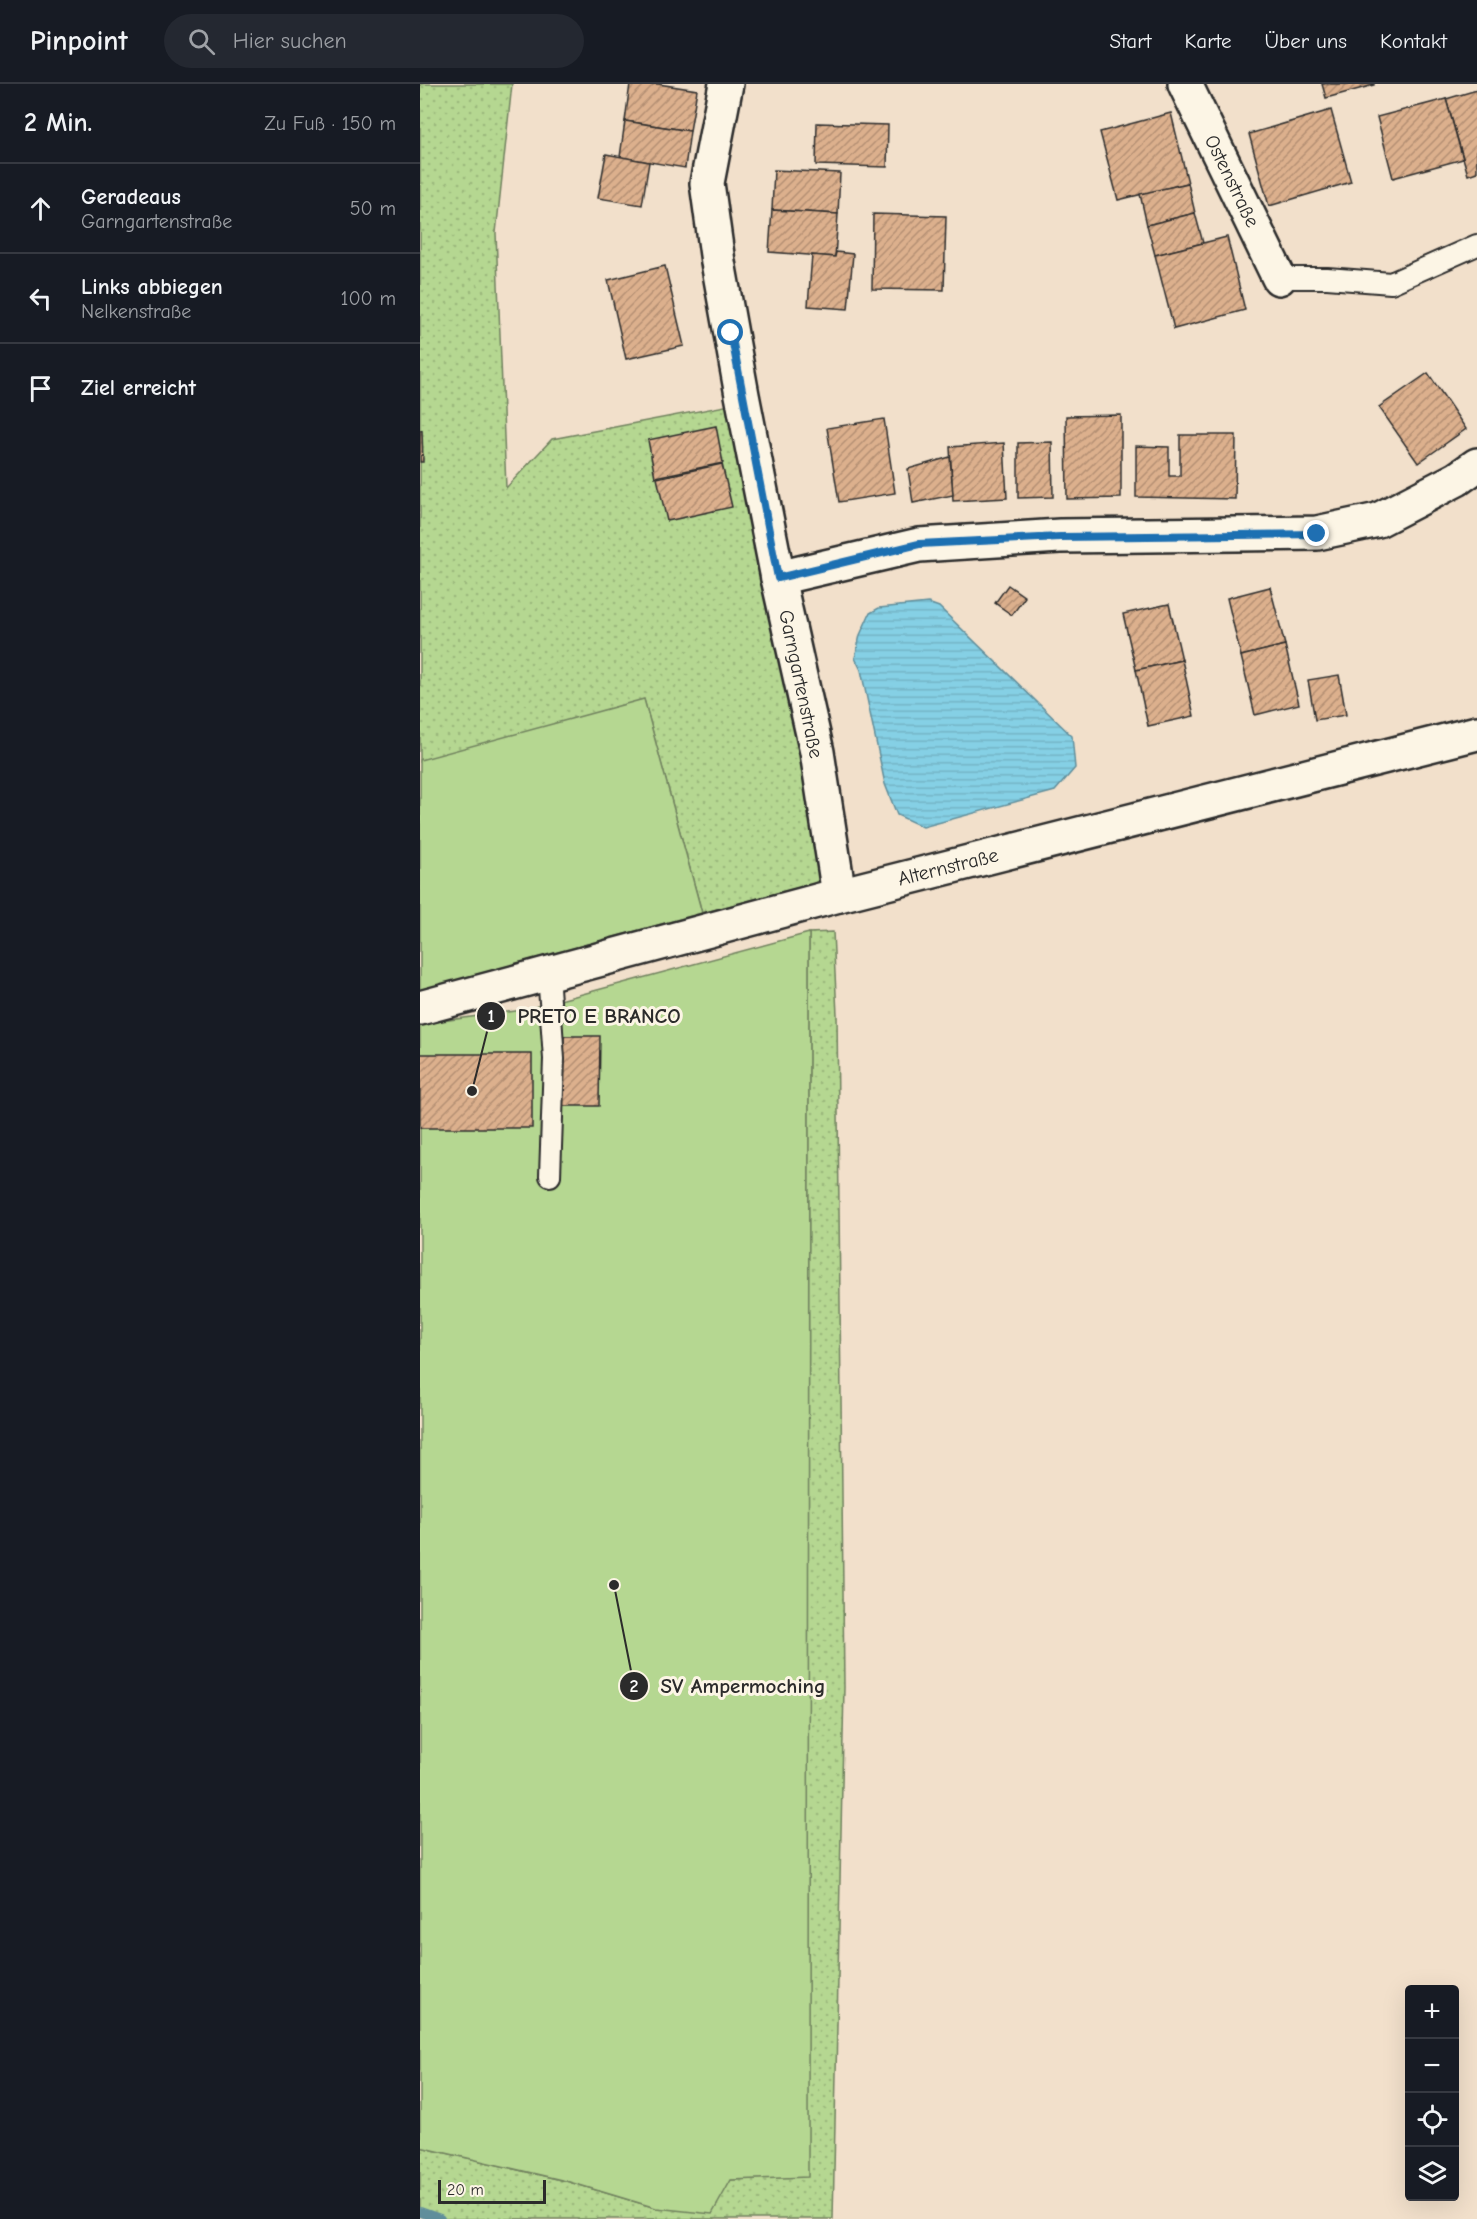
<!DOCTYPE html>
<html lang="de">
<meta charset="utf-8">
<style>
:root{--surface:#171b24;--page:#242831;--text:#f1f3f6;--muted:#9ea1a6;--line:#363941}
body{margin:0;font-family:"Comic Neue",sans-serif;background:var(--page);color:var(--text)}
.controls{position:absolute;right:18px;bottom:18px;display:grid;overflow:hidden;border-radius:6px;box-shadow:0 6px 24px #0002}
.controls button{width:54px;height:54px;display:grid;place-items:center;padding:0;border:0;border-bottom:2px solid var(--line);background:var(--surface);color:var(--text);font:30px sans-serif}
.scale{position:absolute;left:18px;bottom:15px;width:108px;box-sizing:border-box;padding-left:6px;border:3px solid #2b2b2b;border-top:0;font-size:16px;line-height:21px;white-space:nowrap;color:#2b2b2b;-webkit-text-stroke:4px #fcf5e5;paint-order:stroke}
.stop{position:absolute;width:18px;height:18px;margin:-14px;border:4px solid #1f6fb2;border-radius:50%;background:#fff}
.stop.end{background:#1f6fb2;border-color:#fff;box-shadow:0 2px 6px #0008}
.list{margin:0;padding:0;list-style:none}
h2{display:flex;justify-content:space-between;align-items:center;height:78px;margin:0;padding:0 24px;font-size:26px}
h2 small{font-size:20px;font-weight:400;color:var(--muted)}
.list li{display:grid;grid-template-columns:39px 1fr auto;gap:18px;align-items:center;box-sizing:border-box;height:90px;padding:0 24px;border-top:2px solid var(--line)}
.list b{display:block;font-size:22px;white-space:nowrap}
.list p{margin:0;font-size:20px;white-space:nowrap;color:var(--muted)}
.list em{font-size:20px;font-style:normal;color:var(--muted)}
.icon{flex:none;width:33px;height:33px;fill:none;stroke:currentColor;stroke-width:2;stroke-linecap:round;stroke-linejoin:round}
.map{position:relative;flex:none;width:1057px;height:2135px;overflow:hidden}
header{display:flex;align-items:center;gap:36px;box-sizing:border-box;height:84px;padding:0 30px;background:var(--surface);border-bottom:2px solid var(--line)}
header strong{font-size:28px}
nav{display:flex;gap:33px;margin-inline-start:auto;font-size:21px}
.search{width:420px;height:54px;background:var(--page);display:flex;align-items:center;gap:15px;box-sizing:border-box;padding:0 21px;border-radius:33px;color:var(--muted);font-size:22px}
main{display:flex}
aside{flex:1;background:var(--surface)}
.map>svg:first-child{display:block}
.grass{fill:url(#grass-dots);stroke:#70815e;stroke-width:1.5}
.garden{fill:#b5d791;stroke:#70815e;stroke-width:1.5}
.water{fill:url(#water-rules);stroke:#618e9b;stroke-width:1.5}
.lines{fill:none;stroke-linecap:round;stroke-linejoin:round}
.stream{stroke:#618e9b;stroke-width:10}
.building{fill:url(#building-hatch);stroke:#2b2b2b;stroke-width:1.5}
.service-casing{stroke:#2b2b2b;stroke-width:24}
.minor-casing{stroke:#2b2b2b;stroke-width:38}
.service{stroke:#fcf5e5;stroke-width:20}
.minor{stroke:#fcf5e5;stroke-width:33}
.route{stroke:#1f6fb2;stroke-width:8}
.labels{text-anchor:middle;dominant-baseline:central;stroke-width:6;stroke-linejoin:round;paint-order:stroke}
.street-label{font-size:20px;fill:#2b2b2b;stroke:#fcf5e5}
.leader{fill:none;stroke:#2b2b2b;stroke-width:2}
.callout-dot{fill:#2b2b2b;stroke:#fcf5e5;stroke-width:2}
.mark-label{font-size:18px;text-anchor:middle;font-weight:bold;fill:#fff}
.callout-label{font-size:21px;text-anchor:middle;font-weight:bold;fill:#2b2b2b;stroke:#fcf5e5;stroke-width:6;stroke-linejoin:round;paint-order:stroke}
</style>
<header>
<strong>Pinpoint</strong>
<div class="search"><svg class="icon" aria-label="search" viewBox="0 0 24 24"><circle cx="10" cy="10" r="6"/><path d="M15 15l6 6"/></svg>Hier suchen</div>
<nav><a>Start</a><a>Karte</a><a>Über uns</a><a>Kontakt</a></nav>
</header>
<main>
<aside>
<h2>2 Min.<small>Zu Fuß · 150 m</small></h2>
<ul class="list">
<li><svg class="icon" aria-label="ahead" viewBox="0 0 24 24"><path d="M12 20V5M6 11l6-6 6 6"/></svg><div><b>Geradeaus</b><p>Garngartenstraße</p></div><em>50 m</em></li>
<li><svg class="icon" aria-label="left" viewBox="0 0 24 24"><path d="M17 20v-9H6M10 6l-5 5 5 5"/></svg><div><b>Links abbiegen</b><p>Nelkenstraße</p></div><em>100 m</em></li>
<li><svg class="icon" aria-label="arrive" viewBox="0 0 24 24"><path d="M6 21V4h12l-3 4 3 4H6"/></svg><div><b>Ziel erreicht</b></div></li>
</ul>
</aside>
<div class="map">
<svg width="1057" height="2135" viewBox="0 0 1057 2135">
<defs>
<pattern id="grass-dots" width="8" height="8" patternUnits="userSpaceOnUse" patternTransform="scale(1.5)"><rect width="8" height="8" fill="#b5d791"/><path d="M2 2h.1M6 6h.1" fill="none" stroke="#9cb97d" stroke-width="1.8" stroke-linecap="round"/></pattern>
<pattern id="water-rules" width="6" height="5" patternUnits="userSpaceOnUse" patternTransform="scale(1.5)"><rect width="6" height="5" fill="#85d0e5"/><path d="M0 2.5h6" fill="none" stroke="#73b3c5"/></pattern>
<pattern id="building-hatch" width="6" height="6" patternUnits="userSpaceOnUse" patternTransform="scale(1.5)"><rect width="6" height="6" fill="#dcb08d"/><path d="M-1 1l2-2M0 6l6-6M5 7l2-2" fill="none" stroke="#b38f73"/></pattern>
</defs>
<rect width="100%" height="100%" fill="#f2e0cb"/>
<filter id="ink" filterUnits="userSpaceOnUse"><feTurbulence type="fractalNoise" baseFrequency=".0167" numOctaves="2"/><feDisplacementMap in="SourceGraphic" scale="12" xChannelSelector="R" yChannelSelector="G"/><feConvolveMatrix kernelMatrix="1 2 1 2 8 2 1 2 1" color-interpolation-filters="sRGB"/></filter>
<g filter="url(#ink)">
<g class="grass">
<polygon points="0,0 92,0 76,149 86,404 132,355 310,321 370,575 402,795 392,800 282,829 224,616 0,678"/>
<polygon points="413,848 417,931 424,1603 413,2135 20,2135 0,2128 0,2063 146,2097 236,2124 310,2096 387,2092 389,849"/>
</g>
<g class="garden">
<polygon points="224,615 282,829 0,906 0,676"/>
<polygon points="389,849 388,2093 311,2096 292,2130 236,2124 146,2097 0,2063 0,940 103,926"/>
</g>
<polygon class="water" points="508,519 519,523 652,652 655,684 635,707 503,743 477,731 465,700 441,586 435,574 440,551 450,529 459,524"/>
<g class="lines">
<polyline class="stream" points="0,2128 20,2135"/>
</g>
<g class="building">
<polygon points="210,0 238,0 277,6 270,47 205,37"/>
<polygon points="902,0 954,0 954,1 906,14"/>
<polygon points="1057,6 1057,88 1048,91 1026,15"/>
<polygon points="1026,15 1043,75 973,94 957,33"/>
<polygon points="911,26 931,98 849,122 829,50"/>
<polygon points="751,29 768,99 698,116 680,48"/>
<polygon points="205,37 270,47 265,84 200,73"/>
<polygon points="397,39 468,41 467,83 396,81"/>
<polygon points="186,70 229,78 222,121 178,114"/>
<polygon points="354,86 420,89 418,130 352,126"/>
<polygon points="768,99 775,129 727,141 720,110"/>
<polygon points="352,126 418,130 415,173 349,168"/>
<polygon points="775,129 783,159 735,171 727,141"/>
<polygon points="453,130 526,132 524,206 452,205"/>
<polygon points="807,153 825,226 754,245 735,171"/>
<polygon points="416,168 433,170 428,225 388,222 392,171 415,173"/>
<polygon points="245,182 264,262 206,275 188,196"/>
<polygon points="1008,289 1046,345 998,379 959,323"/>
<polygon points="701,331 701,414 647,415 646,332"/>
<polygon points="464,335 475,409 419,418 407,344"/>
<polygon points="296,342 303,379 235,393 228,356"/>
<polygon points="2,346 3,378 0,378 0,347"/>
<polygon points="760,351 816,351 815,415 716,413 716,362 749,363 749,392 760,392"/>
<polygon points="632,358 633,413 598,414 598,359"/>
<polygon points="584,359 587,414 533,417 530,363"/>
<polygon points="530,373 533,411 493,419 488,385"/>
<polygon points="302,380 312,423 247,437 237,394"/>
<polygon points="588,501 605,513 592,531 575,519"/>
<polygon points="850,503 865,561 821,572 807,514"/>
<polygon points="749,520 762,576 716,586 703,530"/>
<polygon points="865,561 879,620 835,631 821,572"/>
<polygon points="762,576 774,632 728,642 716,586"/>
<polygon points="919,591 926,631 895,636 888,596"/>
<polygon points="144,952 180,952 179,1022 143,1022"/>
<rect x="0" y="970" width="112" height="74"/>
</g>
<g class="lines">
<defs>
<g id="service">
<polyline points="859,194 907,194 971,199 1057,161"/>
<polyline points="128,889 134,975 130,1092"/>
</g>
<g id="minor">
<polyline points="306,0 287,99 298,178 322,311 358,494 397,668 419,811"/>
<polyline points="765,0 859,194"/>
<polyline points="358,494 499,461 640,452 897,449 958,436 1037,395 1057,381"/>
<polyline points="0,924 419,811 1057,649"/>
</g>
</defs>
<use href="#service" class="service-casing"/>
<use href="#minor" class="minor-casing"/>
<use href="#service" class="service"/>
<use href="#minor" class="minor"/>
</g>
</g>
<g class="lines" filter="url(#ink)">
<polyline class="route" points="311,249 358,494 499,460 640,453 897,450"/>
</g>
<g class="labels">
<g class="street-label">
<text transform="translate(812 97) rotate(64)">Ostenstraße</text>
<text transform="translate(381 600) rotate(78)">Garngartenstraße</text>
<text transform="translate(528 783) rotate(-14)">Alternstraße</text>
</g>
</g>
<path class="leader" d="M52 1007L71 932M194 1501L214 1602"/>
<g class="callout-dot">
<circle cx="52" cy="1007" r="6"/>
<circle cx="194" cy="1501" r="6"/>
<circle cx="71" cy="932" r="15"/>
<circle cx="214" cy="1602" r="15"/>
</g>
<g class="mark-label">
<text x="71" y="938">1</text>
<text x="214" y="1608">2</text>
</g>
<g class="callout-label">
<text x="179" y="939">PRETO E BRANCO</text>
<text x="323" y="1609">SV Ampermoching</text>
</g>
</svg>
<div class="controls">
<button>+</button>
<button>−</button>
<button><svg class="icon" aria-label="locate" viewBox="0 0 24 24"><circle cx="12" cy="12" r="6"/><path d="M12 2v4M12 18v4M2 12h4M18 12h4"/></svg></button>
<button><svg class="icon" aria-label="layers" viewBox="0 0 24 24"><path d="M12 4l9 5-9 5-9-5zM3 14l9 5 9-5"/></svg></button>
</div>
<div class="scale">20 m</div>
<div class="stop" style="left:311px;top:249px"></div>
<div class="stop end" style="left:897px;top:450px"></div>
</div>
</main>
